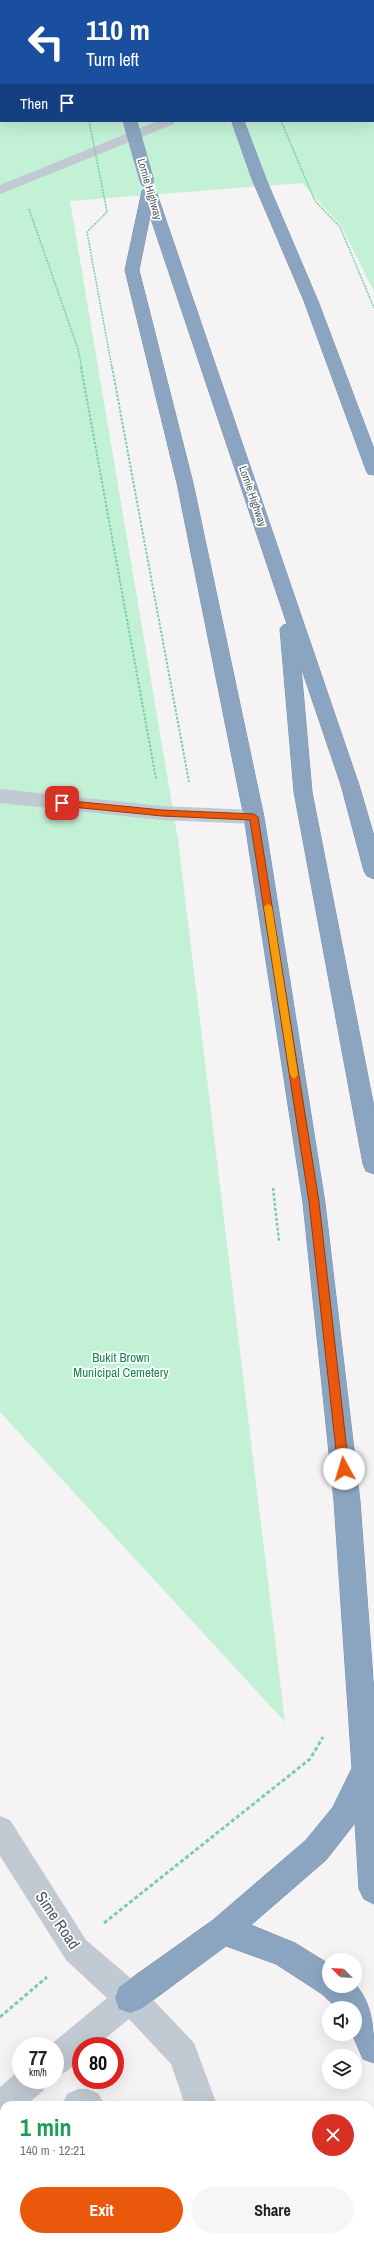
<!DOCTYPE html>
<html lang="en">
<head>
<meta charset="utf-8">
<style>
	body { margin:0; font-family:"Archivo Narrow",sans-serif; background:#f6f6f6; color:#202124; height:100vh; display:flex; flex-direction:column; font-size:15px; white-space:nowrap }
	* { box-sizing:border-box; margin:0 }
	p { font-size:13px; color:#757577 }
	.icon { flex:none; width:22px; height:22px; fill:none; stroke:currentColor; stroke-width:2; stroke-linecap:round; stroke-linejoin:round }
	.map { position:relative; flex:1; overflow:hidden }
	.panel { position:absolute; left:0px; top:2101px; width:374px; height:140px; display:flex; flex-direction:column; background:#fff; border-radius:12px 12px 0 0; box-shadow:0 4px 16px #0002 }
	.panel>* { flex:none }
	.banner { position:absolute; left:0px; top:0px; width:374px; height:122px; box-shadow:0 4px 16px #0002; background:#1a4fa0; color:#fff; overflow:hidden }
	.needle { width:26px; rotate:294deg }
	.fabs { position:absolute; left:322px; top:1953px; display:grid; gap:8px }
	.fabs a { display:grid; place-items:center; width:40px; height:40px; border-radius:50%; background:#fff; box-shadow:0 4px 16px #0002; font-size:20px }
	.speed { position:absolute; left:12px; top:2037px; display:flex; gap:8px; font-size:20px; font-weight:700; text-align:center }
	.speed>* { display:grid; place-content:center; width:52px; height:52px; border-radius:50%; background:#fff; box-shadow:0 4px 16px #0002; line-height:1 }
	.speed small { font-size:10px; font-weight:400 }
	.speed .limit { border:6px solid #d22; background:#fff; color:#111 }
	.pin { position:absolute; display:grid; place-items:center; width:34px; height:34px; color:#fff; margin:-17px; border-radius:8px; box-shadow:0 2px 6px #0006 }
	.me { position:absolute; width:44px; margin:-22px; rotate:354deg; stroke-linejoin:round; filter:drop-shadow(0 0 3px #0008) }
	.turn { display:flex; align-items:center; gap:14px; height:84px; padding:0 20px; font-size:18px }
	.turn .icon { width:52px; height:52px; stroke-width:2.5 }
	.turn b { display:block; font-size:28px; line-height:34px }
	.then { display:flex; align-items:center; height:38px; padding:0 20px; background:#0003; gap:8px; font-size:15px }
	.round { display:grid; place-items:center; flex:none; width:42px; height:42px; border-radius:21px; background:#f6f6f6 }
	.summary { display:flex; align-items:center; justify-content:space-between; height:68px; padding:0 20px }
	h1 { font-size:24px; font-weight:800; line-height:30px; color:#1e9e55 }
	.button { display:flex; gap:8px; margin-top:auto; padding:8px 20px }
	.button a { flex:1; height:46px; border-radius:24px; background:#ea580c; color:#fff; font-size:16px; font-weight:800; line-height:46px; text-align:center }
	.button a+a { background:#f6f6f6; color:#202124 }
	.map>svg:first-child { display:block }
	.green { fill:#c3f1d5; fill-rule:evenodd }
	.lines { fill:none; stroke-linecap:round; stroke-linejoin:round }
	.stream { fill:#90daee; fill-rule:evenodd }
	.highway-casing { stroke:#7690ad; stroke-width:1 }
	.path-far3 { stroke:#7ad0a6; stroke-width:1.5; stroke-dasharray:2 1; stroke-linecap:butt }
	.path-far2 { stroke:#7ad0a6; stroke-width:2; stroke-dasharray:2.5 1.5; stroke-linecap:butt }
	.path-far1 { stroke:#7ad0a6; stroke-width:2.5; stroke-dasharray:3 2; stroke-linecap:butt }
	.path { stroke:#7ad0a6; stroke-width:3; stroke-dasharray:4 2.5; stroke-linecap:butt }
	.minor { fill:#c1cad2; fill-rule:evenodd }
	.highway { fill:#8ba5c1; fill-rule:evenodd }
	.highway-bridge-casing { stroke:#7690ad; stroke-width:14; stroke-linecap:butt }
	.path-bridge { stroke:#7ad0a6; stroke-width:1.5; stroke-dasharray:2 1; stroke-linecap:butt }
	.highway-bridge { stroke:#8ba5c1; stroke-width:14 }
	.route { fill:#ea580c; stroke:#983908 }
	.slow { fill:#f59e0b }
	.labels { text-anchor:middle; stroke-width:3.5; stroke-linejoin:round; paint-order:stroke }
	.far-street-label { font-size:11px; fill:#4a5661; stroke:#fff }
	.park-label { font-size:13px; fill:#17864f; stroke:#fff }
	.near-street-label { font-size:16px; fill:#4a5661; stroke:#fff }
</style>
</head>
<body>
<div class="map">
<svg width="374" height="2241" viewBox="0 0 374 2241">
	<rect width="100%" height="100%" fill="#f5f3f3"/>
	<!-- green -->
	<path class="green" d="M 0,0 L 374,0 L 374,292 L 342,227 L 302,183 L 70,201 L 178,840 L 285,1722 L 0,1412 ZM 1,1 L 373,1 L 373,121 L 1,121 Z"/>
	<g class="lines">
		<!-- stream -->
		<rect class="stream" x="0" y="105" width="1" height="4"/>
		<!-- highway casing -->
		<g class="highway-casing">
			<g id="highway">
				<rect x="91" y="0" width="12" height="1"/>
				<rect x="188" y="0" width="12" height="1"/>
				<path d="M 232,121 L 244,121 L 266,179 L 318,301 L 374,449 L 374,475 L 368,474 L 366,470 L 304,301 L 252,179 Z"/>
				<path d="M 149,187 L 156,191 L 359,785 L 374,836 L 374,879 L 367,876 L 364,871 L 341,785 L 301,667 L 312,792 L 374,1107 L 374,1174 L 366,1171 L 363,1164 L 294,792 L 280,629 L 283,625 L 287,624 L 150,216 L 139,270 L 193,483 L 264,817 L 325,1203 L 360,1501 L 374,1693 L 374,1904 L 364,1899 L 359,1889 L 355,1823 L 326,1860 L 251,1925 L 295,1943 L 329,1964 L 329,1986 L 355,1986 L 355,1984 C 374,2005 374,2034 374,2063 L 363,2059 L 352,2034 L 355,2034 L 355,2008 L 337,2008 L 322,1994 L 276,1964 L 226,1946 L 141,2009 L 130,2013 L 119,2009 L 115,1998 L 119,1987 L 213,1920 L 306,1840 L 333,1807 L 352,1768 L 334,1501 L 303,1203 L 244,817 L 177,483 L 125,270 L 142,191 Z"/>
			</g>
		</g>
		<!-- path-far3 -->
		<g class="path-far3">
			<path d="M 281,121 L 315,201 L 340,227 L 374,308"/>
			<path d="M 102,186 L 107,212 L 87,232 L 112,368"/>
			<path d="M 29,209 L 78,349 L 82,368"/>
		</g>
		<!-- path-far2 -->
		<g class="path-far2">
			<path d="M 81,367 L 156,779"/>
			<path d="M 112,367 L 189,782"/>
		</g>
		<!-- path-far1 -->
		<path class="path-far1" d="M 273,1188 L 279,1241"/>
		<!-- path -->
		<g class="path">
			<path d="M 104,1923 L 310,1759 L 323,1737"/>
			<path d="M 0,2017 L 47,1977"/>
			<path d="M 308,2237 L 308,2241"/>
		</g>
		<!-- minor -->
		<g class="minor">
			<path d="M 374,33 L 374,41 L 373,42 L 373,34 Z"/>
			<path d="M 158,121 L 175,121 L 174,124 L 0,194 L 0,185 Z"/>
			<path d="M 0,789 L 162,806 L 254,810 L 261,812 L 264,817 L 261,822 L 254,824 L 162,820 L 0,803 Z"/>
			<path d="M 0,1816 L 10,1820 L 86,1940 L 141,1987 L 194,2043 L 217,2105 L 185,2105 L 171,2064 L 129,2019 L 96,2046 L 81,2046 L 81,2059 L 66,2072 L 55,2076 L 55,2046 L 49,2046 L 107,1998 L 66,1960 L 0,1856 Z"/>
			<path d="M 21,2069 L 21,2080 L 47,2080 L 43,2091 L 26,2105 L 4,2105 L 4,2121 L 0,2123 L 0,2087 Z"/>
			<path d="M 78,2089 L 88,2089 L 99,2094 L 104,2105 L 62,2105 L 67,2094 Z"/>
			<rect x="217" y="2237" width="32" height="4"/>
		</g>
		<!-- highway -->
		<use href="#highway" class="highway"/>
		<!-- highway-bridge casing -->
		<g class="highway-bridge-casing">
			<path id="highway-bridge" d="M 130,121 L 147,181"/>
		</g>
		<!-- path-bridge -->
		<path class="path-bridge" d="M 89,121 L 102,186"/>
		<!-- highway-bridge -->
		<use href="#highway-bridge" class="highway-bridge"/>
	</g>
	<!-- route -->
	<path class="route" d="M 62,800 L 162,810 L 254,814 L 258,817 L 319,1202 L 349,1469 L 347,1473 L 340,1473 L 338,1469 L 309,1202 L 250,820 L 162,816 L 62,806 L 58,803 Z"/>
	<!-- slow -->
	<path class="slow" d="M 268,904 L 272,907 L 298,1075 L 294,1079 L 290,1075 L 264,907 Z"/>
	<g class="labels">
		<!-- far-street labels -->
		<g class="far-street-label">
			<text transform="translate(150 189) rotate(74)" y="4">Lornie Highway</text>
			<text transform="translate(253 496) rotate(71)" y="4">Lornie Highway</text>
		</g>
		<!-- park labels -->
		<g class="park-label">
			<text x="121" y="1362">Bukit Brown<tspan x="121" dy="15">Municipal Cemetery</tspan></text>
		</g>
		<!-- near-street labels -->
		<g class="near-street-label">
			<text transform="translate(58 1920) rotate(56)" y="6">Sime Road</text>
		</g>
	</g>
</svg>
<div class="fabs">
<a><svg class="needle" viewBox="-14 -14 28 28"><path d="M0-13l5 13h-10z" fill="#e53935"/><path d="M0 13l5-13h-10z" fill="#757577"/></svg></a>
<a><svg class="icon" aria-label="sound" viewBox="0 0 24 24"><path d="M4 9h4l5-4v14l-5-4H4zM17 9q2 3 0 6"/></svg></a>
<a><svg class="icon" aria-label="layers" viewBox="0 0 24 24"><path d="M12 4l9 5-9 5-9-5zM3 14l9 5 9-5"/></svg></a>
</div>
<div class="speed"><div>77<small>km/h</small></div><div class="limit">80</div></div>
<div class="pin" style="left:62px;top:803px;background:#d93025"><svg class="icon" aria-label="arrive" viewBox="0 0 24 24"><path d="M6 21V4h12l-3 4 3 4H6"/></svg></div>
<svg class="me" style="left:344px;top:1469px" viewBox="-20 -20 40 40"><circle r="19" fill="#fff"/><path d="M0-13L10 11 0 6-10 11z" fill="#ea580c"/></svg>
<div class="banner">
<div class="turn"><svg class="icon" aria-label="left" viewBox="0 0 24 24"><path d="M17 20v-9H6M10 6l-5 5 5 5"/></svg><div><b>110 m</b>Turn left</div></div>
<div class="then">Then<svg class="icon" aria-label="arrive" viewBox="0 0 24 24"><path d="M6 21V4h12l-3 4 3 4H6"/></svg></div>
</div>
<section class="panel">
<div class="summary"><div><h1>1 min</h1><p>140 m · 12:21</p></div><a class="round" style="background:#d93025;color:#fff"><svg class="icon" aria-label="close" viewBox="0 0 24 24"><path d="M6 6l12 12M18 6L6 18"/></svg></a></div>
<div class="button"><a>Exit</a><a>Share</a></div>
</section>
</div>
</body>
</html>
